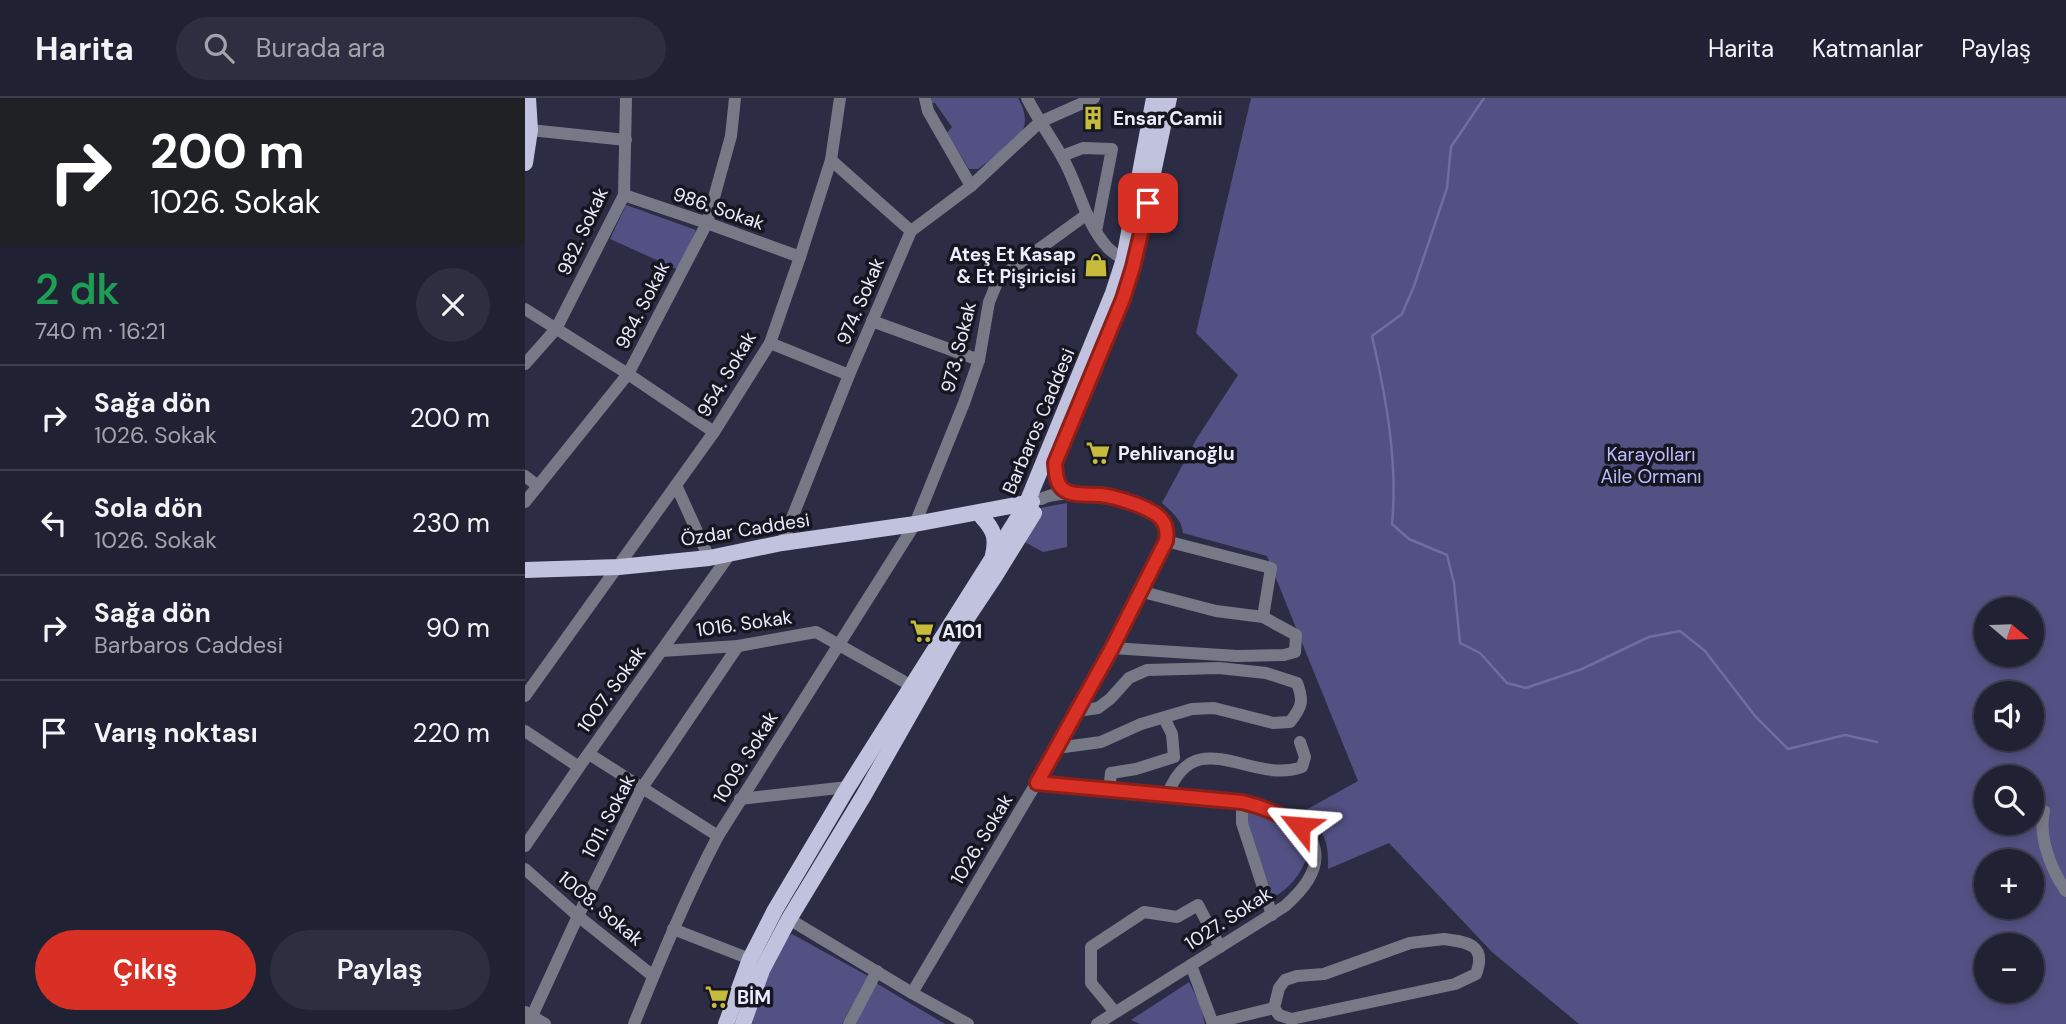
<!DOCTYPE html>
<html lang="tr">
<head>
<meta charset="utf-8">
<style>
	body { margin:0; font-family:"DM Sans",sans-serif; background:#2d2e40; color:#f1f3f6; height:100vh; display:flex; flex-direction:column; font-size:26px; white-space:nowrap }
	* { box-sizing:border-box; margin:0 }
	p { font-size:23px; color:#a2a3ac }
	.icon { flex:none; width:38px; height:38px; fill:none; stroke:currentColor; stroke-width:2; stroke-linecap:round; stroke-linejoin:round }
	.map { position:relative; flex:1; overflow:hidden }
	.details { display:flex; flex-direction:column; background:#212134; width:525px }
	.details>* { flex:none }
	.top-card { background:#202124; color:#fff; overflow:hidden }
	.needle { width:46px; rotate:109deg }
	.tools { position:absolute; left:1449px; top:499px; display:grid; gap:14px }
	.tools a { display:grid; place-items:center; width:70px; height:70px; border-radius:50%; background:#212134; box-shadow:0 4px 10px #0003,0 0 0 2px #3e3e4f; font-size:35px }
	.pin { position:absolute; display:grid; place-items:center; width:60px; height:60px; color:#fff; margin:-30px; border-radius:14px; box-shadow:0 4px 10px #0006 }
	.me { position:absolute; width:77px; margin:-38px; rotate:298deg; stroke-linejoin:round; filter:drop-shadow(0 0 5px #0008) }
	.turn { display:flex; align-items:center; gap:24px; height:147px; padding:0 35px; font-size:32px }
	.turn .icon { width:91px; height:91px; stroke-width:2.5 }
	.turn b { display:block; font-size:49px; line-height:60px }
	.round { display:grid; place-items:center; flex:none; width:74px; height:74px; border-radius:37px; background:#2d2e40 }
	.summary { display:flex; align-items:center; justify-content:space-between; height:119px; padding:0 35px }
	h1 { font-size:42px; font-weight:600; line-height:52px; color:#1e9e55 }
	.cta { display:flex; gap:14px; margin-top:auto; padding:14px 35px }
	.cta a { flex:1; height:80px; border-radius:42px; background:#d93025; color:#fff; font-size:28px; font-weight:600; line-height:80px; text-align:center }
	.cta a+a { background:#2d2e40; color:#f1f3f6 }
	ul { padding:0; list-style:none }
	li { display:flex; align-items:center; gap:21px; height:105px; padding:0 35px; border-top:2px solid #3e3e4f }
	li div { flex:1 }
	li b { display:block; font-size:26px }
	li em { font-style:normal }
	header { display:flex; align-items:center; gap:42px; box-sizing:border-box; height:98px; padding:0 35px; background:#212134; border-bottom:2px solid #3e3e4f }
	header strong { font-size:33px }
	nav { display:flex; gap:38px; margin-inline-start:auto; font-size:24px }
	.search { width:490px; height:63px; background:#2d2e40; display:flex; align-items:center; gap:18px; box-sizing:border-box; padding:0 24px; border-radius:38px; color:#a2a3ac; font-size:26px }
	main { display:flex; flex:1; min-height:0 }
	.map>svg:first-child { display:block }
	.green { fill:#535183; fill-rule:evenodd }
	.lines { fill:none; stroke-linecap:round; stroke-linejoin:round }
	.stream { stroke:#6e6da4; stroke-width:2.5 }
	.minor { stroke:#787986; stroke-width:12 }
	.major { stroke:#c1c2dd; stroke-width:16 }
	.route-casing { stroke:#8d1f18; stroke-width:18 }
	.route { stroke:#d93025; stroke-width:12 }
	.labels { text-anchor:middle; stroke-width:7; stroke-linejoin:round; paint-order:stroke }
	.poi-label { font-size:19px; font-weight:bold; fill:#ebecfc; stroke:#161621; text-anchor:start }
	.street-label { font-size:19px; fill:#ebecfc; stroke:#161621 }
	.park-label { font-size:19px; fill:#bdbdfe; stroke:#161621 }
</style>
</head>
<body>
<header>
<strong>Harita</strong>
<div class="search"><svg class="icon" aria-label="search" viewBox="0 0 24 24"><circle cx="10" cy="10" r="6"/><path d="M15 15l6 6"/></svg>Burada ara</div>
<nav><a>Harita</a><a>Katmanlar</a><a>Paylaş</a></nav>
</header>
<main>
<section class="details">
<div class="top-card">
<div class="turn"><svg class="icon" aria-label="right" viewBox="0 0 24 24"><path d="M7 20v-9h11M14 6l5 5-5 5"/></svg><div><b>200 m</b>1026. Sokak</div></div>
</div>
<div class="summary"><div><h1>2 dk</h1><p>740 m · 16:21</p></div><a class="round"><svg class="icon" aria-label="close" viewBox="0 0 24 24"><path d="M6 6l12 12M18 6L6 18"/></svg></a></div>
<ul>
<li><svg class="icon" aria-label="right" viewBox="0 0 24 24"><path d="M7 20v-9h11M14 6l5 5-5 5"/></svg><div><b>Sağa dön</b><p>1026. Sokak</p></div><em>200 m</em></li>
<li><svg class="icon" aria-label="left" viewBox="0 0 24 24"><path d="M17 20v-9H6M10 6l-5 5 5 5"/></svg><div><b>Sola dön</b><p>1026. Sokak</p></div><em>230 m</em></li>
<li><svg class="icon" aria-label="right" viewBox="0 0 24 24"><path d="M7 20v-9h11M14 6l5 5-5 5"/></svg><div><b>Sağa dön</b><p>Barbaros Caddesi</p></div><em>90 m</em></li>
<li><svg class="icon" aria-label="arrive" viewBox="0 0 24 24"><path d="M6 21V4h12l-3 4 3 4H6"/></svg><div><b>Varış noktası</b></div><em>220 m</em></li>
</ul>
<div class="cta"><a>Çıkış</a><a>Paylaş</a></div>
</section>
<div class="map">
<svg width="1541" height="926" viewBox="0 0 1541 926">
	<rect width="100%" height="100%" fill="#2c2c45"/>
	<!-- green -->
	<g class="green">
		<path d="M 407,0 L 493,0 C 515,38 480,51 453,71 L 444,71 L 422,35 L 427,29 L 410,5 L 406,5 Z"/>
		<path d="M 726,0 L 1541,0 L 1541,926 L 1054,926 L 967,854 L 864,745 L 803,771 C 804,742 799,733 779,713 L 833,683 L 742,458 L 658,435 C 657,422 647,414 637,405 L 672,340 L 713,277 L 671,235 ZM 1461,511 L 1507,511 L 1507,556 L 1461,556 ZM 1461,595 L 1507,595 L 1507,640 L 1461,640 ZM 1461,679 L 1507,679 L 1507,724 L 1461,724 ZM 1461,763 L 1507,763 L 1507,808 L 1461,808 ZM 1461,847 L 1507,847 L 1507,892 L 1461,892 Z"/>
		<path d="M 101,107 L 171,132 L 154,172 L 85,141 Z"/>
		<path d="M 542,405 L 542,449 L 518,454 L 496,442 L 515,410 Z"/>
		<path d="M 723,713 C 754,723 764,732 782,759 C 776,777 764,790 748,800 L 722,726 Z"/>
		<path d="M 267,836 L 343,878 L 317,926 L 227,926 C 233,901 244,850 267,836 Z"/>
		<path d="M 664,884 L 675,906 L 680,926 L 615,926 L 606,922 Z"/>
		<path d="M 351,885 L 420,926 L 329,926 Z"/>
	</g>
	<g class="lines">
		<!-- stream -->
		<path class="stream" d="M 959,0 L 926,49 L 922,90 L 889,188 L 877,216 L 847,238 C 861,299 873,364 867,426 L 884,441 L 922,457 L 929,485 L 935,545 L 955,555 L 982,585 L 1001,590 L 1057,571 L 1124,539 L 1155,533 L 1180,553 L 1230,618 L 1263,651 L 1320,637 L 1352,644"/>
		<!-- minor -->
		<g class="minor">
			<path d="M 400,0 L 403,13 L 446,88"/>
			<path d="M 502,0 C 512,20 525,38 536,57 C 554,87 559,124 583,150 C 589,156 598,161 605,166"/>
			<path d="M 5,32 L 101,42"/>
			<path d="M 537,58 L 558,50 L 587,51 L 571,133"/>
			<path d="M 306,62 L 386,133"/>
			<path d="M 99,97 L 182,125 L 275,159"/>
			<path d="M 0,211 L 103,276 L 189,334"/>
			<path d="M 347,223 L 454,262"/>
			<path d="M 245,245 L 324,277"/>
			<path d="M 0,266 L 31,231 L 99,97 L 101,0"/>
			<path d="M 530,365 L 533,385 L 544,395"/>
			<path d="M 0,378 L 13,388"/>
			<path d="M 151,387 L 184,460"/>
			<path d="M 0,404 L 103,276 L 182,125 L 206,38 L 210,0"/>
			<path d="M 641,443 L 746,470 L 738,519"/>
			<path d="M 257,445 L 324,277 L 386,133 L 446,88 L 515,24 L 569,0"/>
			<path d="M 587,550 L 712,558 L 759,557 L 770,554 L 771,537 L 738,519 L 691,513 L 614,493"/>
			<path d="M 137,553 L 213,548 L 291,534 L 378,583"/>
			<path d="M 0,598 L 189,334 L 245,245 L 275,159 L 306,62 L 315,0"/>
			<path d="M 0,633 L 54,669"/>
			<path d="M 532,650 L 576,644 L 616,626 L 667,611 L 689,610 L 748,625 L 765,624 C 777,609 779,603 772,585 L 741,575 L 694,570 L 622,572 L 604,580 L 585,601 L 573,610 L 552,613"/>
			<path d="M 64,656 L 193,738"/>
			<path d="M 512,685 C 565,691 619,696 672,701 C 695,704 719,702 741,710 C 799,731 807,767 760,808 L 572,926"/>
			<path d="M 584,693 L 586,675 L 611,671 L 649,659 L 647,636 L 639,620"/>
			<path d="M 642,698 C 670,622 727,688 777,669 L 780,659 L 775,644"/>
			<path d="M 215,701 L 323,689"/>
			<path d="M 717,704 L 717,725 L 747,817"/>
			<path d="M 1519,713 C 1513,738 1526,772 1541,793"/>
			<path d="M 0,748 L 54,669 L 205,456"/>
			<path d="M 0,771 L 53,818 L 128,878"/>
			<path d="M 264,821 L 387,895 L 443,926"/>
			<path d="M 148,831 L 225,861"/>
			<path d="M 919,841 C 943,844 962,847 951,876 L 930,886 L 766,921 L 754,917 L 749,910 L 754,890 L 760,882 L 772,878 L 799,876 L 885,845 Z"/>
			<path d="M 666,867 L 688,926"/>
			<path d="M 387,895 L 532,650 L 587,550 L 641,443 C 642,435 642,428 637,422 C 622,400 538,388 516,401"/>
			<path d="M 0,914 L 20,926"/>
			<path d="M 590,914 L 566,885 L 566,849 L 619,814 L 652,819 L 673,807 L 695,849"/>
			<path d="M 688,925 L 749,910"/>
			<path d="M 5,926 L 7,918 L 53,818 L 117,690 L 213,548"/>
			<path d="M 109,926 C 135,862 161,799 193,738 L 390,426 L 439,305 L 454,262 L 464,204 L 474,180 L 561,117"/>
			<path d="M 324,926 L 352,873"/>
		</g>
		<!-- major -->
		<g class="major">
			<path d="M 0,65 L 5,32 L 3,0"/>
			<path d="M 535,353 L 598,201 L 608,169 L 644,0"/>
			<path d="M 457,419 C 469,432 472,440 468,457"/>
			<path d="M 0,472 L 94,469 L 184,460 L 257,445 L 390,426 L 507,404"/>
			<path d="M 201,926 L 225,861 L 250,812 L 323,689 L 501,407 L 588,195 L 599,161 L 629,0"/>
			<path d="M 218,926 L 237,872 L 264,821 L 339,697 L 426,544 L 470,478 L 509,415"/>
		</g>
	</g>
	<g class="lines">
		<!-- route casing -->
		<g class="route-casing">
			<path id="route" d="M 623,105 L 608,169 L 598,201 L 530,365 C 531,376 531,390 543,394 C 552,398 566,396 576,397 C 591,399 629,410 637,422 C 642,428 642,436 641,443 L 587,550 L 512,685 L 717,704 C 739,709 756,716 775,728"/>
		</g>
		<!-- route -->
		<use href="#route" class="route"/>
	</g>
	<!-- icons -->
	<defs>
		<g id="building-bare" transform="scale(1.89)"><path d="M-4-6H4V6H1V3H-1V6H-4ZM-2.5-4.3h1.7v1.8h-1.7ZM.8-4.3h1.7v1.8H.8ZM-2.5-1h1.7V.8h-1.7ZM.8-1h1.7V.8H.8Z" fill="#c7bb3c" stroke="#161621" stroke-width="2.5" paint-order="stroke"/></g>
		<g id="shop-bare" transform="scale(1.89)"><path d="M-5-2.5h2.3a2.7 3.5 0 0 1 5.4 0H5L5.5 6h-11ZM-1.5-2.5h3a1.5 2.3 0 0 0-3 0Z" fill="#c7bb3c" stroke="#161621" stroke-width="2.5" paint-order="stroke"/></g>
		<g id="supermarket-bare" transform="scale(1.89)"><path d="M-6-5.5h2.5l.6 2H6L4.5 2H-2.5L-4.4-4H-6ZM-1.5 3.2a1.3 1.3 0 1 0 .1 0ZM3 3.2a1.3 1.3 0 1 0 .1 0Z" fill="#c7bb3c" stroke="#161621" stroke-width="2.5" paint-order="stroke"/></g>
	</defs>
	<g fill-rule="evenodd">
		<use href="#building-bare" x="568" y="20"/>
		<use href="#shop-bare" x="571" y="167"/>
		<use href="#supermarket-bare" x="573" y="355"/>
		<use href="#supermarket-bare" x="397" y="533"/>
		<use href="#supermarket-bare" x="192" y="899"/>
	</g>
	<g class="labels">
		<!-- poi labels -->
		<g class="poi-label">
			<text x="588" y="27">Ensar Camii</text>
			<text x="551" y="163" text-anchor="end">Ateş Et Kasap<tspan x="551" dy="22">&amp; Et Pişiricisi</tspan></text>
			<text x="593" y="362">Pehlivanoğlu</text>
			<text x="417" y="540">A101</text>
			<text x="212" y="906">BİM</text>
		</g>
		<!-- street labels -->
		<g class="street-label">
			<text transform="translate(194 110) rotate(19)" y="7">986. Sokak</text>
			<text transform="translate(57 133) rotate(-65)" y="7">982. Sokak</text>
			<text transform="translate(335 203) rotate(-67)" y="7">974. Sokak</text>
			<text transform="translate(117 207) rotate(-63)" y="7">984. Sokak</text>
			<text transform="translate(433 249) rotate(-76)" y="7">973. Sokak</text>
			<text transform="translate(201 276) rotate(-59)" y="7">954. Sokak</text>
			<text transform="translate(513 323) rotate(-67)" y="7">Barbaros Caddesi</text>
			<text transform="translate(220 431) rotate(-9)" y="7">Özdar Caddesi</text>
			<text transform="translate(219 525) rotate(-8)" y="7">1016. Sokak</text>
			<text transform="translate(86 591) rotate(-54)" y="7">1007. Sokak</text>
			<text transform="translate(220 659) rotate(-58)" y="7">1009. Sokak</text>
			<text transform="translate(83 718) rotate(-62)" y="7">1011. Sokak</text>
			<text transform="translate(456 741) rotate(-59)" y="7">1026. Sokak</text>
			<text transform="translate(76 810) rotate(40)" y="7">1008. Sokak</text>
			<text transform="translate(703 820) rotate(-33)" y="7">1027. Sokak</text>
		</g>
		<!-- park labels -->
		<g class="park-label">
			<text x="1126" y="363">Karayolları<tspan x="1126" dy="22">Aile Ormanı</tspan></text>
		</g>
	</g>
</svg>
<div class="tools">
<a><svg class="needle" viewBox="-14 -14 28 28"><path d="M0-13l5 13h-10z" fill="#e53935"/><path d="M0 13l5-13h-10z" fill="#a2a3ac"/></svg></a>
<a><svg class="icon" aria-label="sound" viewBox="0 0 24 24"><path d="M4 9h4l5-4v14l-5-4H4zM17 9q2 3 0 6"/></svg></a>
<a><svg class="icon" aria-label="search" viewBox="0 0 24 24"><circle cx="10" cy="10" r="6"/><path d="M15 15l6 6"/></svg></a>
<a>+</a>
<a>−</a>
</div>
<div class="pin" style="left:623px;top:105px;background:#d93025"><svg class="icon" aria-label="arrive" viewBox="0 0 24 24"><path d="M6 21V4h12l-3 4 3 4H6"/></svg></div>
<svg class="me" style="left:775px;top:728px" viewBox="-20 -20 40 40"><path d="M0-17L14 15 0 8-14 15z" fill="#d93025" stroke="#fff" stroke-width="4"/></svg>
</div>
</main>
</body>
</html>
